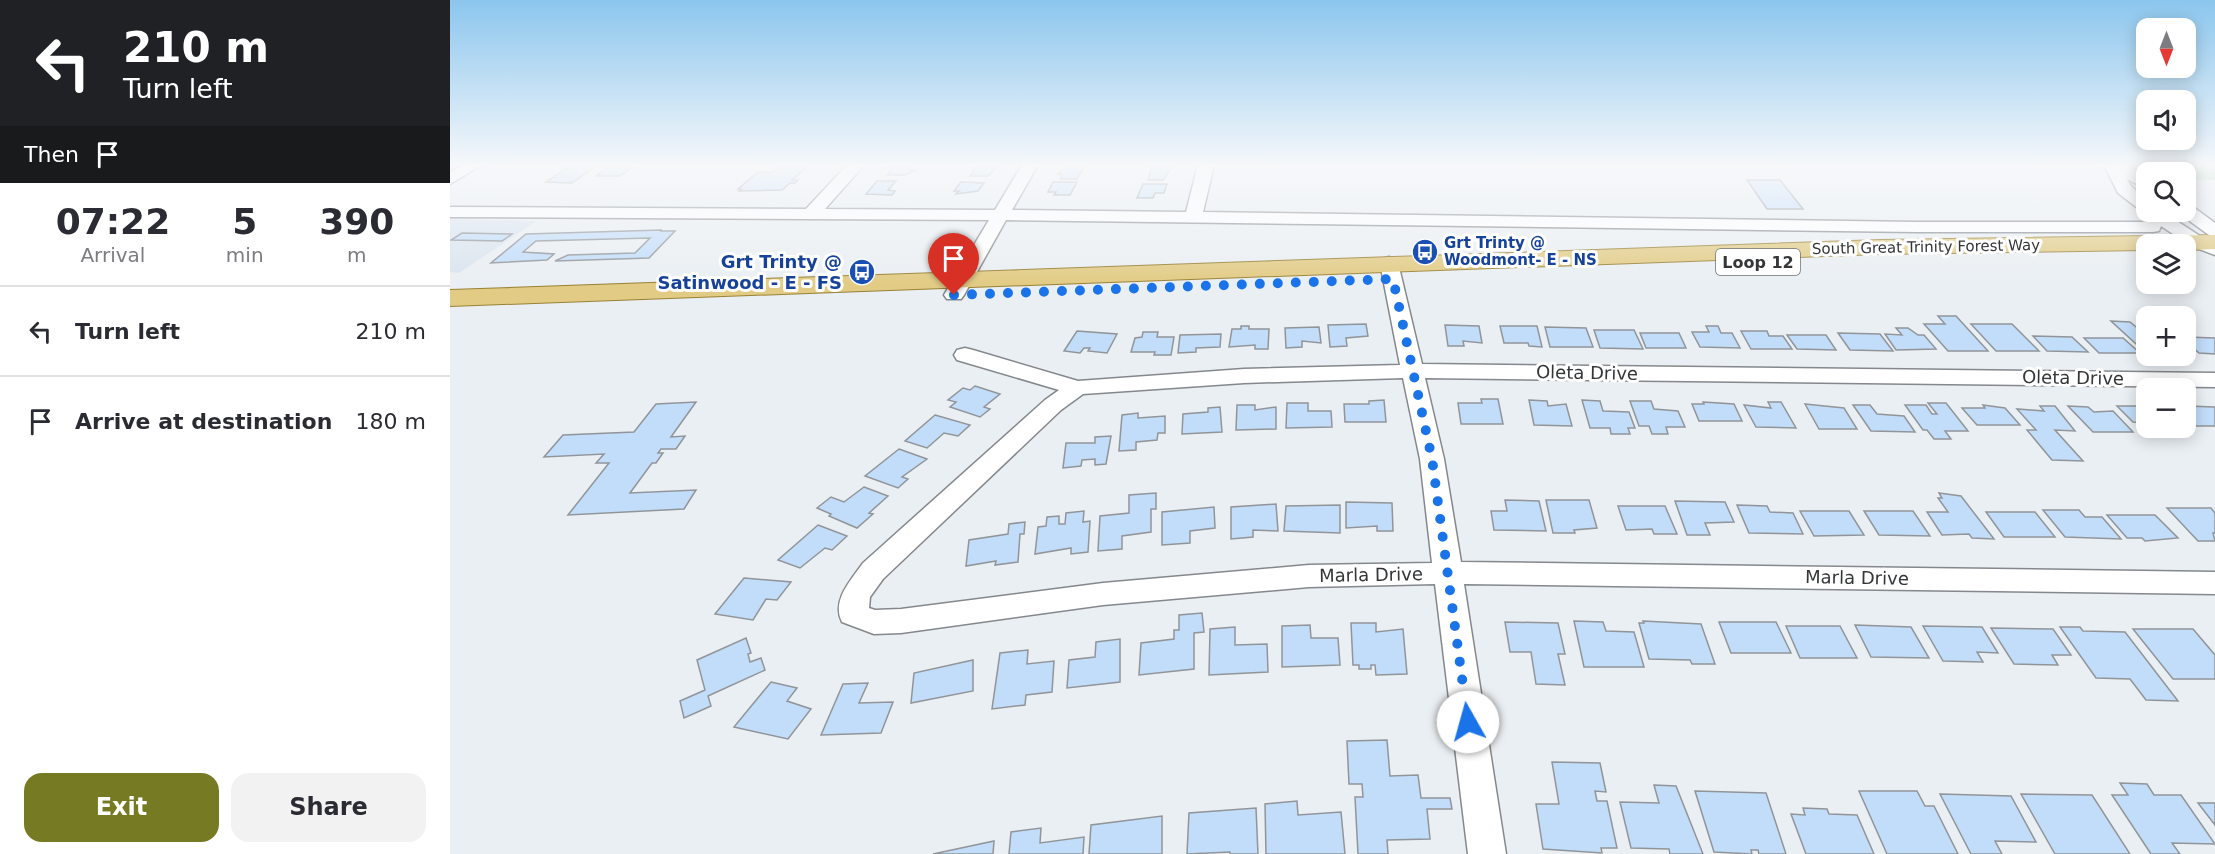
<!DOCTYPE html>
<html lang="en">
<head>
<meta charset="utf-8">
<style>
	body { margin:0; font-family:"DejaVu Sans",sans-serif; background:#f2f2f3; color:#2b2b33; height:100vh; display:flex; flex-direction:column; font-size:22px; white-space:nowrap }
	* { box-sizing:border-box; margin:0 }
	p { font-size:20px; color:#7c7c81 }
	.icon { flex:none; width:33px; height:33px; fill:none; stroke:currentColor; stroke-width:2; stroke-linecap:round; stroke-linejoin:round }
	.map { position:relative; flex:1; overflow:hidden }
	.sheet { display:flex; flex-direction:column; background:#fff; width:450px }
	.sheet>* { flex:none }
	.guide { background:#202124; color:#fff; overflow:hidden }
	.needle { width:39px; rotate:180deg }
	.controls { position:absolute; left:1686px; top:18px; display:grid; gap:12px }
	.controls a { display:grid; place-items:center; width:60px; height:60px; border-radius:12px; background:#fff; box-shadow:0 3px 15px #0003; font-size:30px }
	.pin { position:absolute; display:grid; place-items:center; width:51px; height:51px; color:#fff; margin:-62px -26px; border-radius:50% 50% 50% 0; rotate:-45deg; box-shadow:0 0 6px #0007 }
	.pin .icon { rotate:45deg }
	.me { position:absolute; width:66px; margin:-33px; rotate:353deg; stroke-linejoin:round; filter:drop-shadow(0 0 4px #0008) }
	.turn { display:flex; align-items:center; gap:21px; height:126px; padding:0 24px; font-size:27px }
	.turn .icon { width:78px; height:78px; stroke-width:2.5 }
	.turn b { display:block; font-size:42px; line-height:51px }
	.then { display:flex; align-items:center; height:57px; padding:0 24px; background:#0003; gap:12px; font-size:22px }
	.eta { display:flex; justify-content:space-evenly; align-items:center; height:102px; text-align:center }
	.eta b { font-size:36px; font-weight:700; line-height:42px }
	.button { display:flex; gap:12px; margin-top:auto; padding:12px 24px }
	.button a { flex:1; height:69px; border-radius:18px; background:#767a22; color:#fff; font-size:24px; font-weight:700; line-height:69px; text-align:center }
	.button a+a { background:#f2f2f3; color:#2b2b33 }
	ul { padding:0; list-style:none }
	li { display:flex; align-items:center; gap:18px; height:90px; padding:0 24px; border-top:2px solid #e1e1e2 }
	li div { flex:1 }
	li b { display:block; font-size:22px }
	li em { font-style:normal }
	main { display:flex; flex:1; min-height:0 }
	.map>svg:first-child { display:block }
	.built { fill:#dae4ef }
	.green { fill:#a4d9a9 }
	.building { fill:#c2ddfa; stroke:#919599; stroke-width:1.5 }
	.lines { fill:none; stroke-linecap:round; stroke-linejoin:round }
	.minor-casing { stroke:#84888d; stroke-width:3 }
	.major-casing { stroke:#998134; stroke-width:2 }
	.minor { fill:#fff; fill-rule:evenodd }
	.major { fill:#e2cb84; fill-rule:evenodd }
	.route { stroke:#1a73e8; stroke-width:10; stroke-dasharray:0 18 }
	.labels { text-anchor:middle; stroke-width:6; stroke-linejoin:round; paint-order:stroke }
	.far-transit-label { font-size:15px; font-weight:bold; fill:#164399; stroke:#fff; text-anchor:start }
	.far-street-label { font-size:15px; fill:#343638; stroke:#fff }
	.shield { fill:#fff; stroke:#717274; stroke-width:1.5 }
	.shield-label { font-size:16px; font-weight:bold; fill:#343638 }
	.transit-label { font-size:18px; font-weight:bold; fill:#164399; stroke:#fff; text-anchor:end }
	.street-label { font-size:18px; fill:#343638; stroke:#fff }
</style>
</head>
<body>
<main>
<section class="sheet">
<div class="guide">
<div class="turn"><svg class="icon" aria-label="left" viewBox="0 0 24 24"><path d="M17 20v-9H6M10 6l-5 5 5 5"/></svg><div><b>210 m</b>Turn left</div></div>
<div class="then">Then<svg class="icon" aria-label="arrive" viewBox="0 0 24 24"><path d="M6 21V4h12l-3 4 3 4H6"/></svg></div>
</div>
<div class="eta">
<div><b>07:22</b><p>Arrival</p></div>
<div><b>5</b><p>min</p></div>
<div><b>390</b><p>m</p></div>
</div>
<ul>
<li><svg class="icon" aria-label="left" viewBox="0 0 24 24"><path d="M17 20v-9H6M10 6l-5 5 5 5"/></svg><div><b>Turn left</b></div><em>210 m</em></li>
<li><svg class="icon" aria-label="arrive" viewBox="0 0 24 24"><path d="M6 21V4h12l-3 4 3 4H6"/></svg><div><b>Arrive at destination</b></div><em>180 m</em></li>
</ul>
<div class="button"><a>Exit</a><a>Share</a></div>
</section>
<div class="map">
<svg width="1765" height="854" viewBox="0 0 1765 854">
	<rect width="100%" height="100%" fill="#eaeff3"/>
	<!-- built -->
	<path class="built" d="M 0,219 L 87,221 L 9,273 L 0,272 Z"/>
	<!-- green -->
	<path class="green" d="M 1684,165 L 1765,165 L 1765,180 L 1736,179 L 1736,172 L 1696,173 Z"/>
	<!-- building -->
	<g class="building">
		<path d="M 144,165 L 142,166 L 146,166 L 122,183 L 96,182 L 120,166 Z"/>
		<path d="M 440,165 L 463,165 L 459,170 L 467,170 L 455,175 L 437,175 L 443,168 L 437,168 Z"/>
		<path d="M 527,166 L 545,166 L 543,169 L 545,169 L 538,176 L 520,176 Z"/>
		<path d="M 702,166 L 720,166 L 721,168 L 713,180 L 698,180 Z"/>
		<path d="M 158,167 L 182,167 L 170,176 L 146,176 Z"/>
		<path d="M 330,167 L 357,167 L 342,180 L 348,180 L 345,183 L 340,183 L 332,190 L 289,191 L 291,189 L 288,189 L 308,172 L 323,172 Z"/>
		<path d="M 616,167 L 634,167 L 627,179 L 611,179 L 611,174 L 608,174 Z"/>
		<path d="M 1297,180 L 1330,180 L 1353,209 L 1317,209 Z"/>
		<path d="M 427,181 L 446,181 L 438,190 L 445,191 L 442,195 L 416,194 Z"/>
		<path d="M 511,182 L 534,183 L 528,191 L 506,194 L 509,191 L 504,191 Z"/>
		<path d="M 603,182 L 627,182 L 620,195 L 604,195 L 606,192 L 598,192 Z"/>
		<path d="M 693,184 L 717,184 L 714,193 L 705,193 L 703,198 L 687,198 Z"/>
		<path d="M 212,230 L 210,231 L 225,231 L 199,258 L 105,261 L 118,255 L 185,253 L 200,238 L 86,241 L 73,252 L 104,254 L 97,260 L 41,263 L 76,234 Z"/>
		<path d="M 12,233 L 62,234 L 52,241 L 1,240 Z"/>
		<path d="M 1488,316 L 1506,316 L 1538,351 L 1498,351 L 1474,324 L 1495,324 Z"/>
		<path d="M 1661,321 L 1680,322 L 1696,335 L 1696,353 Z"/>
		<path d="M 916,324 L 918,336 L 896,338 L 897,346 L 880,347 L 878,325 Z"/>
		<path d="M 1521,324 L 1562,324 L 1589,351 L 1546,351 Z"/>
		<path d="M 995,325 L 1029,326 L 1032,343 L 1013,341 L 1014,346 L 998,346 Z"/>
		<path d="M 791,326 L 799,326 L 799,329 L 819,329 L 818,349 L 805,349 L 805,345 L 779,347 L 782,329 L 791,329 Z"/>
		<path d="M 1050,326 L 1087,326 L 1092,347 L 1079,346 L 1078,343 L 1054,343 Z"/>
		<path d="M 1256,326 L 1268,326 L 1271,333 L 1282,333 L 1290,348 L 1250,347 L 1242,332 L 1259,332 Z"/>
		<path d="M 869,327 L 871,343 L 852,341 L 852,347 L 836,348 L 835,328 Z"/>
		<path d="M 1095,327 L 1136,328 L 1143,347 L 1100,347 Z"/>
		<path d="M 1446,328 L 1458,328 L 1468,335 L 1474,335 L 1486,349 L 1446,350 L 1435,334 L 1452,335 Z"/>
		<path d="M 1144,330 L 1184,330 L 1193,349 L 1150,348 Z"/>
		<path d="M 627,331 L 667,334 L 657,353 L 638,351 L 640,348 L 634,348 L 630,353 L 614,351 Z"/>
		<path d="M 1291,331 L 1317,331 L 1319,336 L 1333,336 L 1342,349 L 1301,349 Z"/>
		<path d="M 693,332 L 708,332 L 707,337 L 724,337 L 721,355 L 704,355 L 705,352 L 681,352 L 685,338 L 692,337 Z"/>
		<path d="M 1190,333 L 1229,333 L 1236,348 L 1196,348 Z"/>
		<path d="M 1388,333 L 1430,334 L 1443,351 L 1400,350 Z"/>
		<path d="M 771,334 L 770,347 L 746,348 L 746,352 L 728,353 L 730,335 Z"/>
		<path d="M 1337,335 L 1376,335 L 1386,350 L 1347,349 Z"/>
		<path d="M 1583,336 L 1622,337 L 1638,352 L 1597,351 Z"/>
		<path d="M 1736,337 L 1765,338 L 1765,354 L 1749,353 L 1736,341 Z"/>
		<path d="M 1634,338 L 1673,338 L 1690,353 L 1649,353 Z"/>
		<path d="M 525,386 L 550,394 L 534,407 L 540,409 L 530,417 L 500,407 L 506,402 L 498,400 L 513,388 L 520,390 Z"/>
		<path d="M 1031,399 L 1048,399 L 1053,424 L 1011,424 L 1008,403 L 1032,403 Z"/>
		<path d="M 934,400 L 936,422 L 895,422 L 894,404 L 919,404 L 919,401 Z"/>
		<path d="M 1079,400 L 1097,401 L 1098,406 L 1116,404 L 1122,426 L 1084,425 Z"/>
		<path d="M 1132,400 L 1150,401 L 1153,411 L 1179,412 L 1185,428 L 1178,428 L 1180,434 L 1161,434 L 1160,428 L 1140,428 Z"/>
		<path d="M 1180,401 L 1201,401 L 1204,409 L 1228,411 L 1235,427 L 1216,427 L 1218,434 L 1202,434 L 1199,426 L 1189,426 Z"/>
		<path d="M 246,402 L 221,437 L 235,436 L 226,449 L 211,449 L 208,453 L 213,453 L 206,463 L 202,463 L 180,493 L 246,490 L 234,509 L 118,515 L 159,463 L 146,463 L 154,454 L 94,457 L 113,435 L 184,432 L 206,404 Z"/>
		<path d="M 1253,402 L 1284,404 L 1292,421 L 1249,421 L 1242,404 L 1254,404 Z"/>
		<path d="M 1318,402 L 1331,402 L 1346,428 L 1306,427 L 1294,405 L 1321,408 Z"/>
		<path d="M 837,403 L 858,403 L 858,411 L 881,411 L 882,427 L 836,428 Z"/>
		<path d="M 1478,403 L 1496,403 L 1518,431 L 1495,431 L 1501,439 L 1484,439 L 1477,430 L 1473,430 L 1455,405 L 1476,405 L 1482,414 L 1487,414 Z"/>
		<path d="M 1355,404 L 1394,408 L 1407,429 L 1369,429 Z"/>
		<path d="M 787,405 L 805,405 L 805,410 L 826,407 L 826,429 L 786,430 Z"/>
		<path d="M 1403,405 L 1420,405 L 1427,414 L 1454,416 L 1465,432 L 1421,431 Z"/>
		<path d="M 1533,405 L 1555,408 L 1570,425 L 1527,425 L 1512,408 L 1535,408 Z"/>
		<path d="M 1590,406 L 1605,406 L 1625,431 L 1605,430 L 1633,461 L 1602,460 L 1577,430 L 1586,430 L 1567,409 L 1594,411 Z"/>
		<path d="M 1618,406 L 1638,407 L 1644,412 L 1663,411 L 1683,432 L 1643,432 Z"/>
		<path d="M 1667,406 L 1696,406 L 1696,423 L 1683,422 Z"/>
		<path d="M 1736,406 L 1765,407 L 1765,426 L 1744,426 L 1736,418 Z"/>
		<path d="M 770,407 L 772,432 L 732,434 L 733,414 L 758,412 L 758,408 Z"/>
		<path d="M 688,413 L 688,418 L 715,416 L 715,433 L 708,433 L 707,440 L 686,442 L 686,450 L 669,451 L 672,415 Z"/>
		<path d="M 485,415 L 520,425 L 508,436 L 494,433 L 477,448 L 455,441 Z"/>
		<path d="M 661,436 L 656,464 L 645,465 L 645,459 L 632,460 L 631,466 L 613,468 L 616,443 L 645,443 L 645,437 Z"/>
		<path d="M 449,449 L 477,459 L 452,477 L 458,479 L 448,488 L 415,476 Z"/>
		<path d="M 414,487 L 438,496 L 419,513 L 423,514 L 407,528 L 379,516 L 381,514 L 367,508 L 381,497 L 394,502 Z"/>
		<path d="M 706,493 L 706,509 L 701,509 L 701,532 L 672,536 L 672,549 L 648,551 L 650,516 L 679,513 L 679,495 Z"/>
		<path d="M 1489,493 L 1511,496 L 1544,539 L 1522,538 L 1519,534 L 1492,535 L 1477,512 L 1498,512 L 1488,498 L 1492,498 Z"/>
		<path d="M 1055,500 L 1089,501 L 1096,531 L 1044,530 L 1041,511 L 1057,511 Z"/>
		<path d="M 1096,500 L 1139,500 L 1147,528 L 1124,530 L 1125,533 L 1103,533 Z"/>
		<path d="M 1225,501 L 1275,502 L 1284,522 L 1255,523 L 1260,535 L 1237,535 Z"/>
		<path d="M 896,502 L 942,503 L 943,531 L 927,531 L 927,526 L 896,528 Z"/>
		<path d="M 826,504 L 828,531 L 803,530 L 803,537 L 781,539 L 781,507 Z"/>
		<path d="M 890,505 L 890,533 L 834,531 L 836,506 Z"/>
		<path d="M 1287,505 L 1317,506 L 1320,512 L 1343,513 L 1353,534 L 1299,533 Z"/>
		<path d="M 1168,506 L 1215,506 L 1227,534 L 1204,534 L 1202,529 L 1176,530 Z"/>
		<path d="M 764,507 L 765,528 L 740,531 L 740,543 L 712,545 L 712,512 Z"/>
		<path d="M 1717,508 L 1761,508 L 1765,513 L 1765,533 L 1763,533 L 1765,541 L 1748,541 Z"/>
		<path d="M 1593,510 L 1629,510 L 1635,517 L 1652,517 L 1671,539 L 1615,537 Z"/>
		<path d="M 634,511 L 633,522 L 640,521 L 638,552 L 621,554 L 621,548 L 585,554 L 588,527 L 596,526 L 597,517 L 609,516 L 609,524 L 615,524 L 616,513 Z"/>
		<path d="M 1350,511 L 1399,511 L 1414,535 L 1364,536 Z"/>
		<path d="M 1414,511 L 1463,511 L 1480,536 L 1429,535 Z"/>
		<path d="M 1536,512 L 1585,512 L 1605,537 L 1554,537 Z"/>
		<path d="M 1657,515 L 1705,515 L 1728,538 L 1695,541 L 1692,538 L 1677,538 Z"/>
		<path d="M 575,522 L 574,534 L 570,534 L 568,562 L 545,565 L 546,561 L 516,566 L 519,540 L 558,534 L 559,524 Z"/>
		<path d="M 368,525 L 397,536 L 382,550 L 375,548 L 350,568 L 328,560 Z"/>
		<path d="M 294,578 L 341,582 L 327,600 L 316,599 L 303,620 L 265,614 Z"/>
		<path d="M 752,613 L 754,632 L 744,633 L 744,669 L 689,675 L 691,643 L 724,639 L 724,630 L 729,630 L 729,615 Z"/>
		<path d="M 1124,621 L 1153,622 L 1156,631 L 1184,632 L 1194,667 L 1134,667 Z"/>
		<path d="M 1193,621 L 1251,624 L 1265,664 L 1242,664 L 1240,660 L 1199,659 L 1189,623 L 1194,623 Z"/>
		<path d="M 1055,622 L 1108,623 L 1115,654 L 1108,654 L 1115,685 L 1086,684 L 1081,652 L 1060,652 Z"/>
		<path d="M 1269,622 L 1326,622 L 1341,653 L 1281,653 Z"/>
		<path d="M 901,623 L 926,623 L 926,632 L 953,629 L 957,674 L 926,675 L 925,665 L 921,665 L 921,669 L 909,669 L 909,665 L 903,665 Z"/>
		<path d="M 860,625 L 861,638 L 888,638 L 890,665 L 832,667 L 832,626 Z"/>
		<path d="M 1405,625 L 1461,627 L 1479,658 L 1421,657 Z"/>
		<path d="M 1336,626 L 1390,626 L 1407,658 L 1350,658 Z"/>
		<path d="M 1473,626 L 1532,627 L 1548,653 L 1527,652 L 1533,662 L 1493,661 Z"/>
		<path d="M 785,627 L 785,645 L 817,644 L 818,672 L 759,675 L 760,629 Z"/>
		<path d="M 1610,627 L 1630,627 L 1633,631 L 1675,632 L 1728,701 L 1696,700 L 1680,679 L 1646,678 Z"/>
		<path d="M 1541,628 L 1603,629 L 1621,655 L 1602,655 L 1608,665 L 1564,664 Z"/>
		<path d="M 1683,629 L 1743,629 L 1765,655 L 1765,679 L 1723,679 Z"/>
		<path d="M 296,638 L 301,653 L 298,654 L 300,662 L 311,658 L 315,670 L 258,696 L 261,706 L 234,718 L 230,701 L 255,690 L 247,660 Z"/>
		<path d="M 670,639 L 670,682 L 617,688 L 619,660 L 645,657 L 646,642 Z"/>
		<path d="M 578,650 L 577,664 L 604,661 L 602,692 L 576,695 L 575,705 L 542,709 L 550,653 Z"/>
		<path d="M 523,660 L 523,691 L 461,703 L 464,673 Z"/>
		<path d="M 321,682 L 347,688 L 337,701 L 361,709 L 338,739 L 284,727 Z"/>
		<path d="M 418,683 L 409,703 L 443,702 L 431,733 L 371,735 L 393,684 Z"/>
		<path d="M 937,740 L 940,776 L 968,775 L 971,798 L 1000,798 L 1002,809 L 977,809 L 980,839 L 937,840 L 938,854 L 908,854 L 905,797 L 913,797 L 912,784 L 899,784 L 897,741 Z"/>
		<path d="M 1102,762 L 1150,763 L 1156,792 L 1145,791 L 1147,801 L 1157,801 L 1167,848 L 1151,848 L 1152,853 L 1093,849 L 1086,804 L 1109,804 Z"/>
		<path d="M 1670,783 L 1697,784 L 1704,795 L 1731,795 L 1765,844 L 1722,843 L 1730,854 L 1701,854 L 1662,795 L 1678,795 Z"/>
		<path d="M 1204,785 L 1226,786 L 1253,854 L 1220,854 L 1219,849 L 1181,848 L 1170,802 L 1209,803 Z"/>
		<path d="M 1245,791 L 1316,793 L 1336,854 L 1309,854 L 1308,850 L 1301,850 L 1302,854 L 1264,852 Z"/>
		<path d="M 1409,791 L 1467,791 L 1475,806 L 1484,806 L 1508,854 L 1437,854 Z"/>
		<path d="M 1490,794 L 1561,796 L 1586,842 L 1545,841 L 1552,854 L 1521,854 Z"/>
		<path d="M 1571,794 L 1642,795 L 1680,854 L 1605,854 Z"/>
		<path d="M 847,801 L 848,815 L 891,812 L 895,854 L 816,854 L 815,804 Z"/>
		<path d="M 1748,803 L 1765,803 L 1765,825 Z"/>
		<path d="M 806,808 L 808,854 L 780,854 L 780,852 L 737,854 L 739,813 Z"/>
		<path d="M 1353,808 L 1377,809 L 1379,814 L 1407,815 L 1424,854 L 1356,854 L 1341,814 L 1355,815 Z"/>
		<path d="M 712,816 L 712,854 L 639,854 L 641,825 Z"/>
		<path d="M 591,828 L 590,843 L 634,837 L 633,854 L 559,854 L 561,832 Z"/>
		<path d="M 544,841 L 543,854 L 483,854 Z"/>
	</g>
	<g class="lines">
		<!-- minor casing -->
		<g class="minor-casing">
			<g id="minor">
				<path d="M 13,165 L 32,165 L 0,184 L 0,172 Z"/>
				<path d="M 397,165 L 414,165 L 375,209 L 545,210 L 572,165 L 588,165 L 562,210 L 736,212 L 748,165 L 764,165 L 753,212 L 1467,222 L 1706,222 L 1668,193 L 1654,165 L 1678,165 L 1696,177 L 1696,189 L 1677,179 L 1681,186 L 1696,200 L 1696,212 L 1713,212 L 1753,238 L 1765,243 L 1765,255 L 1741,246 L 1711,226 L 1709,231 L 1703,232 L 1467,232 L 556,220 L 514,295 L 511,299 L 497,299 L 494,295 L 539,220 L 0,217 L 0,207 L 356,209 Z"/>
				<path d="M 1736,205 L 1742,206 L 1765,223 L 1765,236 L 1759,235 L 1730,214 L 1728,212 L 1736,212 Z"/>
				<path d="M 939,257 L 946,259 L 948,263 L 972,364 L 1765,373 L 1765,387 L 975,378 L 994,459 L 1011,562 L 1765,572 L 1765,594 L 1014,584 L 1056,854 L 1018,854 L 985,584 L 859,587 L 653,605 L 451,633 L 424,634 L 392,622 C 381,601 401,580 413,563 L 595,400 L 609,390 L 507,360 L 504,355 L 507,350 L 515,348 L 523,350 L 628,381 L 794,369 L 950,365 L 930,263 L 932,259 ZM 953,378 L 970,459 L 982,563 L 859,565 L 653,583 L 451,609 L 425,610 L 419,608 L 420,597 L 433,579 L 611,410 L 633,394 L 794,383 Z"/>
			</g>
		</g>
		<!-- major casing -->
		<g class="major-casing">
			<path id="major" d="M 1765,235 L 1765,249 L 1736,250 L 1736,244 L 1696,244 L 1696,250 L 1430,254 L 0,306 L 0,290 L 1430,240 Z"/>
		</g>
		<!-- minor -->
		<use href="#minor" class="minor"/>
		<!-- major -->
		<use href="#major" class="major"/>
	</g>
	<!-- sky -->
	<linearGradient id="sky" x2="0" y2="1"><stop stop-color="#8bc6ee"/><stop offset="0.58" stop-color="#f6f8fa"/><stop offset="1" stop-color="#f6f8fa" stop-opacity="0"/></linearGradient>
	<rect width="1765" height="284" fill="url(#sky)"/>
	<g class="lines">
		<!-- route -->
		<path class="route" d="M 504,295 L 943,279 L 982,459 L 1018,722"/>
	</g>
	<!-- icons -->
	<defs>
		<g id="bus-disc" transform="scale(1.35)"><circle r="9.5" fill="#1a4fb4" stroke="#fff"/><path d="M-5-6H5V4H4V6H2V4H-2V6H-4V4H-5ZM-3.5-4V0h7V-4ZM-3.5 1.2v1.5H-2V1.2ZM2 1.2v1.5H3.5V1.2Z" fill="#fff"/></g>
	</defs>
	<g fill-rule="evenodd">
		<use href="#bus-disc" x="975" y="252"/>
		<use href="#bus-disc" x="412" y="272"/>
	</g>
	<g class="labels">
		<!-- far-transit labels -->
		<g class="far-transit-label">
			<text x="994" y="248">Grt Trinty @<tspan x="994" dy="17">Woodmont- E - NS</tspan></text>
		</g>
		<!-- far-street labels -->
		<g class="far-street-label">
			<text transform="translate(1476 247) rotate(-1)" y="5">South Great Trinity Forest Way</text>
		</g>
		<!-- shield labels -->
		<rect class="shield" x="1266" y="249" width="84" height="26" rx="4.5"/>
		<g class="shield-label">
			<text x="1308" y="268">Loop 12</text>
		</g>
		<!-- transit labels -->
		<g class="transit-label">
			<text x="392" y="268">Grt Trinty @<tspan x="392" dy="21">Satinwood - E - FS</tspan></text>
		</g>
		<!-- street labels -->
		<g class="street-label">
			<text transform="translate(1137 373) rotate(1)" y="6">Oleta Drive</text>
			<text transform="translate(1623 378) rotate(1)" y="6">Oleta Drive</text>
			<text transform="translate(921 575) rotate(-1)" y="6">Marla Drive</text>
			<text transform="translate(1407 578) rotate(1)" y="6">Marla Drive</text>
		</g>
	</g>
</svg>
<div class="controls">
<a><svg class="needle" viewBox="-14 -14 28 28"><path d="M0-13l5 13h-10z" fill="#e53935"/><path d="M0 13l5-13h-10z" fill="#7c7c81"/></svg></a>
<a><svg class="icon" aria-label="sound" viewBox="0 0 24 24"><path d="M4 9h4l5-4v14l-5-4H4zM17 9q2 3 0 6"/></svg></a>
<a><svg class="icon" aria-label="search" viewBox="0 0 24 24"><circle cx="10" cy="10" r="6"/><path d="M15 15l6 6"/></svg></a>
<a><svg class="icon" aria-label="layers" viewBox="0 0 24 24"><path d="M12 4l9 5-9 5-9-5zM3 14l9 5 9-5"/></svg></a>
<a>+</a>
<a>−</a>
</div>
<div class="pin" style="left:504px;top:295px;background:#d93025"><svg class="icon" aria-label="arrive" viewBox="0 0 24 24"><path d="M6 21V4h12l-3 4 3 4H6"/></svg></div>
<svg class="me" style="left:1018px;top:722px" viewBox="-20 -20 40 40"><circle r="19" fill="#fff"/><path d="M0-13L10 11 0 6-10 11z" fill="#1a73e8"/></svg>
</div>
</main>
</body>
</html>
